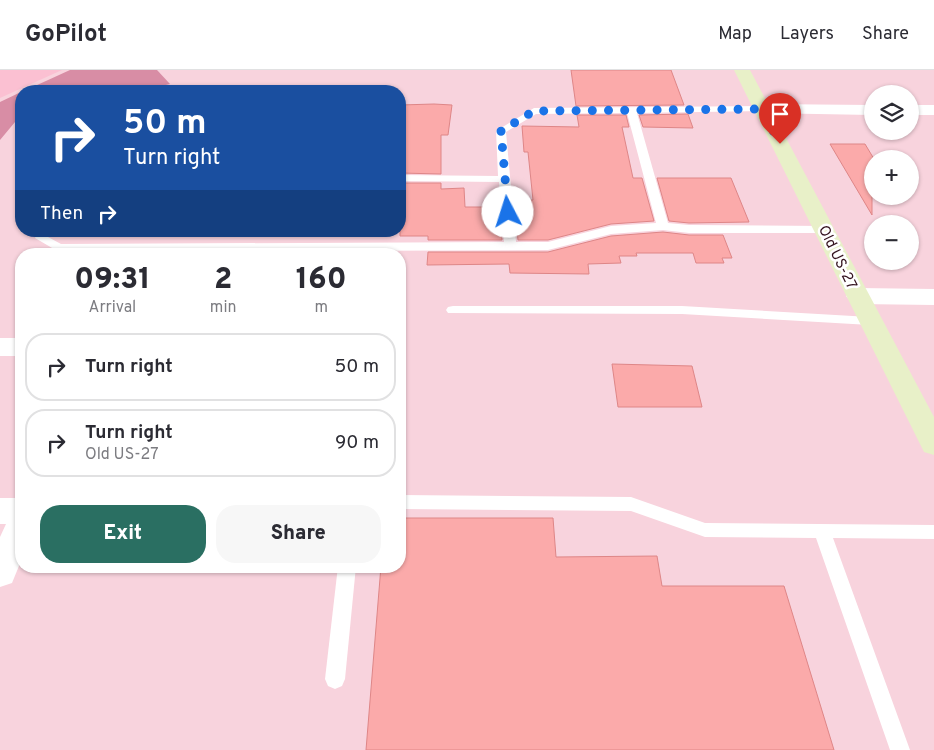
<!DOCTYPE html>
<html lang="en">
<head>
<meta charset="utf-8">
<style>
	body { margin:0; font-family:Overpass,sans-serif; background:#f7f7f7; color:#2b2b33; height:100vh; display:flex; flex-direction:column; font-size:19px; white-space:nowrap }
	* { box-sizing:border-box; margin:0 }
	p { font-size:16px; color:#7c7c81 }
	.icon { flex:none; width:28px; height:28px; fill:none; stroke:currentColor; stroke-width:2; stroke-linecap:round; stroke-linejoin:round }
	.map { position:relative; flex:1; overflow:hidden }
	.sheet { position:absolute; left:15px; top:178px; width:391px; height:325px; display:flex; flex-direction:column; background:#fff; border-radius:20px; box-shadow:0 1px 4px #0004 }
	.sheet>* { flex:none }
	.hud { position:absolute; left:15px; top:15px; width:391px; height:152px; border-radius:20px; box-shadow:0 1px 4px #0004; background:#1a4fa0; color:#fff; overflow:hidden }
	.tools { position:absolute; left:864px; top:15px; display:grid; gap:10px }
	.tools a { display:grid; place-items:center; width:55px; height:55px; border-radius:50%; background:#fff; box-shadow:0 1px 4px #0004; font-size:25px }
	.pin { position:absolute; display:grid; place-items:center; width:42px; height:42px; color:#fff; margin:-51px -21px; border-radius:50% 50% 50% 0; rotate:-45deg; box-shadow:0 0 5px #0007 }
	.pin .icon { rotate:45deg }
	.me { position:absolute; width:55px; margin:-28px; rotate:355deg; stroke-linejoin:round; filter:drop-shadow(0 0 4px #0008) }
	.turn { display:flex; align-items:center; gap:18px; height:105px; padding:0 25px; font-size:22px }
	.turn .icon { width:65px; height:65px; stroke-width:2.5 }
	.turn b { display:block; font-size:35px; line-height:42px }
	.then { display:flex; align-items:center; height:48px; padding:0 25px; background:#0003; gap:10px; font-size:19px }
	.eta { display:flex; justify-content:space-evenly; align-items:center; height:85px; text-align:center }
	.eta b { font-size:30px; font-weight:800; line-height:35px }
	.button { display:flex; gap:10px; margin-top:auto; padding:10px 25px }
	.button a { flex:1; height:58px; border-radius:20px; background:#2a6f62; color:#fff; font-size:20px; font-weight:800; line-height:58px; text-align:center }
	.button a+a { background:#f7f7f7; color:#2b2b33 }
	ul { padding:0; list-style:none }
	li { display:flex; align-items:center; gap:15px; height:68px; margin:0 10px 8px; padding:0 15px; border:2px solid #e1e1e2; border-radius:20px }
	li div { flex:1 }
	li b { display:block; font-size:19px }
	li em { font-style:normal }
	header { display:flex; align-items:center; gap:30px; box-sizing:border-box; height:70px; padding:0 25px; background:#fff; border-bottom:1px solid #e1e1e2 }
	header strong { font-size:24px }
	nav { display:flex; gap:28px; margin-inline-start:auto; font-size:18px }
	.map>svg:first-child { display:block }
	.built { fill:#fbc0d2 }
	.forest { fill:#d88da5 }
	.building { fill:#fbaaaa; stroke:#de8687 }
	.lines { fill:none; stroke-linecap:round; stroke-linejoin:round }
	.service { fill:#fff; fill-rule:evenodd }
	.minor { fill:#fff; fill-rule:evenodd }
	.secondary { fill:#e8f0c8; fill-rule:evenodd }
	.route { stroke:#1a73e8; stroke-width:9; stroke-dasharray:0 16.2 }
	.labels { text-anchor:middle; stroke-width:5; stroke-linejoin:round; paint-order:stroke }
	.street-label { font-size:15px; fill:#33121e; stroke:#fff }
</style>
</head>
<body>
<header>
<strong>GoPilot</strong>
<nav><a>Map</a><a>Layers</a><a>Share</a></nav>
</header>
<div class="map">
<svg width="934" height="680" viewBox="0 0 934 680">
	<rect width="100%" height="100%" fill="#f8d3dd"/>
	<!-- built -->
	<path class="built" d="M 0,0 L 62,0 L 0,28 Z"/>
	<!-- forest -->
	<g class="forest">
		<path d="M 70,0 L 157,0 L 170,14 L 141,21 L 24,21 Z"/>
		<path d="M 21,22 L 21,50 L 15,52 L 0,70 L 0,32 Z"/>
	</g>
	<!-- building -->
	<g class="building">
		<path d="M 571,0 L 671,0 L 684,35 L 576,36 Z"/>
		<path d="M 434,34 L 452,35 L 448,65 L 441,65 L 441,104 L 400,103 L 400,35 Z"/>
		<path d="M 688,44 L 693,58 L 643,57 L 639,45 Z"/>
		<path d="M 577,45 L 626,45 L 629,57 L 622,57 L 633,108 L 642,108 L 654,151 L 611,154 L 548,170 L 518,170 L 515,137 L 518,137 L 518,130 L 533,130 L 528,82 L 524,82 L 522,56 L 579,57 Z"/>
		<path d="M 830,74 L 865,74 L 874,89 L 872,89 L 872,145 Z"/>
		<path d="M 657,108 L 731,108 L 749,152 L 689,153 L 669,151 Z"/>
		<path d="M 400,113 L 441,113 L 441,119 L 464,118 L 465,137 L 499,137 L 502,170 L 428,170 L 428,166 L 400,166 Z"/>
		<path d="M 663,162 L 689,165 L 723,165 L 732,188 L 722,188 L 724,193 L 696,193 L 693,183 L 636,183 L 637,186 L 619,186 L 621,193 L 588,194 L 589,204 L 510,203 L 509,194 L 427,195 L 428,182 L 548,182 L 611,166 Z"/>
		<path d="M 612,294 L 692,296 L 702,337 L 618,337 Z"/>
		<path d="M 400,448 L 553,448 L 556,487 L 657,486 L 662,516 L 784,516 L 834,680 L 366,680 L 381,496 L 400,496 Z"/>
	</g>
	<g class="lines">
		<!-- service -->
		<g class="service">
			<path d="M 762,36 L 767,39 L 765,41 L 637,43 L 668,153 L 689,155 L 825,156 L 829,157 L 831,160 L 829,163 L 689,163 L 663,160 L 611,164 L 548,180 L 59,182 L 35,168 L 38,161 L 50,161 L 48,167 L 61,174 L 504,172 L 499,112 L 400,111 L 400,105 L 498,106 L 496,61 L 534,38 ZM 627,43 L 656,153 L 611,156 L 548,172 L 516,172 L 506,62 L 536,44 Z"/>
			<path d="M 453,236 L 682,236 L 870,247 L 875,248 L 877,251 L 875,254 L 870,255 L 682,244 L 448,243 L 446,240 L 448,237 Z"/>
			<path d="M 400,425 L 631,427 L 705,453 L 934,455 L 934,469 L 833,468 L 910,680 L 890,680 L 816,468 L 705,467 L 631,441 L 400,439 Z"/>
			<path d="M 338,496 L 356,496 L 345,609 L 342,616 L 335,619 L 328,616 L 325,609 Z"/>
		</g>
		<!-- minor -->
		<g class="minor">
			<path d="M 762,34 L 872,35 L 872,45 L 756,43 L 753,39 L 756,35 Z"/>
			<rect x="910" y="35" width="24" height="10"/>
			<path d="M 858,218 L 934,219 L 934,235 L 858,234 L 850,231 L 846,226 L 850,221 Z"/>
			<rect x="0" y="268" width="21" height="18"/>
			<path d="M 0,428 L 21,428 L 21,491 L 12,513 L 0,517 L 0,467 L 6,454 L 0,454 Z"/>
		</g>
		<!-- secondary -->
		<path class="secondary" d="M 734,0 L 750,0 L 934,347 L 934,385 L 924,382 L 920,374 Z"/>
	</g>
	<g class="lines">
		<!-- route -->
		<path class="route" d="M 508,142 L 501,61 L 534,41 L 762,39 L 780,74"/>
	</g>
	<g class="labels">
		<!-- street labels -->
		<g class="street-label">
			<text transform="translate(838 187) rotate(64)" y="5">Old US-27</text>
		</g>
	</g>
</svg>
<div class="tools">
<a><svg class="icon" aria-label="layers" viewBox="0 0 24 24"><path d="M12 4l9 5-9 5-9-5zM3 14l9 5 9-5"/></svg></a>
<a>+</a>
<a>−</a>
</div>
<div class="pin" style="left:780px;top:74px;background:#d93025"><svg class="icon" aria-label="arrive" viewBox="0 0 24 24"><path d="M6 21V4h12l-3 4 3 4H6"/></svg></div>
<svg class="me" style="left:508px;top:142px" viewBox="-20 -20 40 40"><circle r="19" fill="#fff"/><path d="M0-13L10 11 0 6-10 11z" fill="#1a73e8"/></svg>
<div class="hud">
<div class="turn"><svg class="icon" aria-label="right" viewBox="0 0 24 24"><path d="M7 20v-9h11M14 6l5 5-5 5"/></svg><div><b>50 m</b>Turn right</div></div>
<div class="then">Then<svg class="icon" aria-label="right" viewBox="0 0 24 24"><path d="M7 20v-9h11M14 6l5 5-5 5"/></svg></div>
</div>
<section class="sheet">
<div class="eta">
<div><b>09:31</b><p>Arrival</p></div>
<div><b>2</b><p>min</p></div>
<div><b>160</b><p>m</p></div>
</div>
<ul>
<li><svg class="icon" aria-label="right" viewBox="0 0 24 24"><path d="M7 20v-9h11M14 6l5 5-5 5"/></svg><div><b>Turn right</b></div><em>50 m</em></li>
<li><svg class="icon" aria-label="right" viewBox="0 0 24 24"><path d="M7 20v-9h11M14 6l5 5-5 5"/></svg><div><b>Turn right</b><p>Old US-27</p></div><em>90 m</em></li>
</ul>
<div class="button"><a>Exit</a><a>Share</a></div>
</section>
</div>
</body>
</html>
